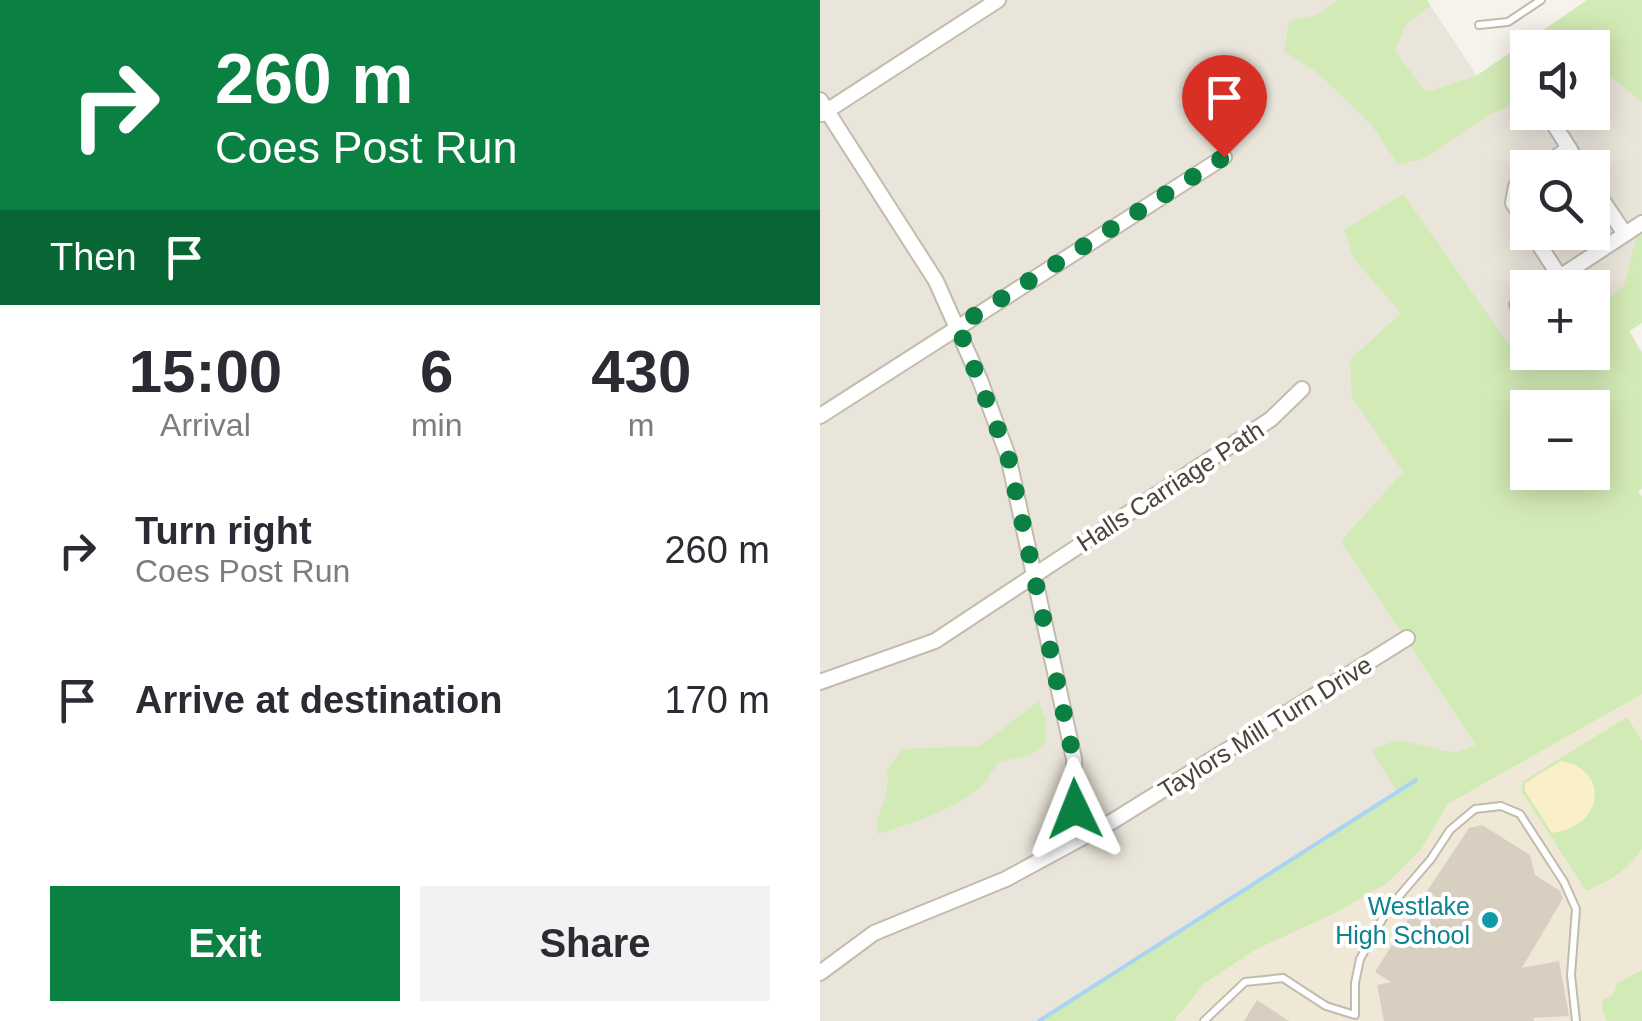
<!DOCTYPE html>
<html lang="en">
<head>
<meta charset="utf-8">
<style>
	body { margin:0; font-family:Helvetica,sans-serif; background:#f2f2f3; color:#2b2b33; height:100vh; display:flex; flex-direction:column; font-size:38px; white-space:nowrap }
	* { box-sizing:border-box; margin:0 }
	p { font-size:32px; color:#7c7c81 }
	.icon { flex:none; width:55px; height:55px; fill:none; stroke:currentColor; stroke-width:2; stroke-linecap:round; stroke-linejoin:round }
	.map { position:relative; flex:1; overflow:hidden }
	.sheet { display:flex; flex-direction:column; background:#fff; width:820px }
	.sheet>* { flex:none }
	.hud { background:#0b8043; color:#fff; overflow:hidden }
	.fabs { position:absolute; left:690px; top:30px; display:grid; gap:20px }
	.fabs a { display:grid; place-items:center; width:100px; height:100px; border-radius:0px; background:#fff; box-shadow:0 5px 25px #0003; font-size:50px }
	.pin { position:absolute; display:grid; place-items:center; width:85px; height:85px; color:#fff; margin:-102px -42px; border-radius:50% 50% 50% 0; rotate:-45deg; box-shadow:0 0 10px #0007 }
	.pin .icon { rotate:45deg }
	.me { position:absolute; width:110px; margin:-55px; rotate:358deg; stroke-linejoin:round; filter:drop-shadow(0 0 8px #0008) }
	.turn { display:flex; align-items:center; gap:35px; height:210px; padding:0 50px; font-size:45px }
	.turn .icon { width:130px; height:130px; stroke-width:2.5 }
	.turn b { display:block; font-size:70px; line-height:85px }
	.then { display:flex; align-items:center; height:95px; padding:0 50px; background:#0003; gap:20px; font-size:38px }
	.eta { display:flex; justify-content:space-evenly; align-items:center; height:170px; text-align:center }
	.eta b { font-size:60px; font-weight:600; line-height:70px }
	.action { display:flex; gap:20px; margin-top:auto; padding:20px 50px }
	.action a { flex:1; height:115px; border-radius:0px; background:#0b8043; color:#fff; font-size:40px; font-weight:600; line-height:115px; text-align:center }
	.action a+a { background:#f2f2f3; color:#2b2b33 }
	ul { padding:0; list-style:none }
	li { display:flex; align-items:center; gap:30px; height:150px; padding:0 50px }
	li div { flex:1 }
	li b { display:block; font-size:38px }
	li em { font-style:normal }
	main { display:flex; flex:1; min-height:0 }
	.map>svg:first-child { display:block }
	.residential { fill:#eae5da; fill-rule:evenodd }
	.education { fill:#efe8d6 }
	.green { fill:#d2eab5; fill-rule:evenodd }
	.sand { fill:#f9efc9 }
	.lines { fill:none; stroke-linecap:round; stroke-linejoin:round }
	.stream { stroke:#a9d4f2; stroke-width:4 }
	.building { fill:#d8cfc1 }
	.lane-casing { stroke:#c2bbae; stroke-width:10 }
	.street-casing { stroke:#c2bbae; stroke-width:18 }
	.lane { stroke:#fff; stroke-width:6 }
	.street { stroke:#fff; stroke-width:14 }
	.route { stroke:#0b8043; stroke-width:18; stroke-dasharray:0 32.4 }
	.culture-dot { fill:#0f9aa8; stroke:#fff; stroke-width:4 }
	.labels { text-anchor:middle; stroke-width:8; stroke-linejoin:round; paint-order:stroke }
	.street-label { font-size:25px; fill:#4b4439; stroke:#fff }
	.culture-label { font-size:25px; fill:#0d838f; stroke:#fff; text-anchor:end }
</style>
</head>
<body>
<main>
<section class="sheet">
<div class="hud">
<div class="turn"><svg class="icon" aria-label="right" viewBox="0 0 24 24"><path d="M7 20v-9h11M14 6l5 5-5 5"/></svg><div><b>260 m</b>Coes Post Run</div></div>
<div class="then">Then<svg class="icon" aria-label="arrive" viewBox="0 0 24 24"><path d="M6 21V4h12l-3 4 3 4H6"/></svg></div>
</div>
<div class="eta">
<div><b>15:00</b><p>Arrival</p></div>
<div><b>6</b><p>min</p></div>
<div><b>430</b><p>m</p></div>
</div>
<ul>
<li><svg class="icon" aria-label="right" viewBox="0 0 24 24"><path d="M7 20v-9h11M14 6l5 5-5 5"/></svg><div><b>Turn right</b><p>Coes Post Run</p></div><em>260 m</em></li>
<li><svg class="icon" aria-label="arrive" viewBox="0 0 24 24"><path d="M6 21V4h12l-3 4 3 4H6"/></svg><div><b>Arrive at destination</b></div><em>170 m</em></li>
</ul>
<div class="action"><a>Exit</a><a>Share</a></div>
</section>
<div class="map">
<svg width="822" height="1021" viewBox="0 0 822 1021">
	<rect width="100%" height="100%" fill="#f6f3ec"/>
	<!-- residential -->
	<path class="residential" d="M 0,0 L 607,0 L 657,76 L 767,0 L 822,0 L 822,323 L 809,331 L 822,353 L 822,488 L 818,491 L 822,497 L 822,694 L 596,780 L 218,1021 L 0,1021 ZM 708,48 L 772,48 L 772,112 L 708,112 ZM 708,168 L 772,168 L 772,232 L 708,232 ZM 708,288 L 772,288 L 772,352 L 708,352 ZM 708,408 L 772,408 L 772,472 L 708,472 Z"/>
	<!-- education -->
	<path class="education" d="M 822,694 L 822,1021 L 354,1021 L 384,984 L 435,950 L 513,914 L 602,848 L 628,804 Z"/>
	<!-- green -->
	<g class="green">
		<path d="M 518,0 L 607,0 L 610,6 L 586,24 L 575,51 L 606,92 L 656,76 L 767,0 L 822,0 L 822,102 L 790,76 L 773,76 L 772,48 L 708,48 L 707,98 L 671,114 L 605,158 L 578,165 L 551,124 L 499,74 L 464,51 L 469,21 L 497,15 Z"/>
		<path d="M 583,194 L 701,362 L 713,353 L 772,352 L 773,309 L 804,286 L 822,215 L 822,323 L 809,331 L 822,353 L 822,488 L 818,491 L 822,497 L 822,694 L 628,804 L 602,848 L 566,884 L 513,914 L 435,950 L 384,984 L 354,1021 L 219,1021 L 577,792 L 551,750 L 578,740 L 635,753 L 656,745 L 521,541 L 583,472 L 532,397 L 530,360 L 581,313 L 534,259 L 524,230 ZM 708,408 L 772,408 L 772,472 L 708,472 Z"/>
		<path d="M 219,701 L 226,721 L 226,742 L 211,755 L 179,762 C 172,771 167,781 159,788 C 143,805 81,828 58,834 C 54,811 71,802 67,770 L 83,749 L 160,746 Z"/>
		<path d="M 807,717 L 822,741 L 822,849 C 806,871 790,881 766,891 L 702,792 L 702,782 Z"/>
		<path d="M 822,970 L 822,1021 L 787,1021 L 782,1010 L 783,1000 L 794,994 L 797,983 Z"/>
	</g>
	<!-- sand -->
	<path class="sand" d="M 741,761 C 787,768 788,825 732,833 L 705,791 L 705,783 Z"/>
	<g class="lines">
		<!-- stream -->
		<path class="stream" d="M 219,1021 L 596,780"/>
	</g>
	<!-- building -->
	<g class="building">
		<path d="M 662,825 L 710,855 L 715,875 L 740,891 L 743,898 L 702,968 L 739,961 L 749,1016 L 713,1018 L 714,1021 L 564,1021 L 557,985 L 571,982 L 555,972 L 591,915 L 607,925 L 622,901 L 607,891 L 649,828 Z"/>
		<path d="M 437,1000 L 469,1021 L 424,1021 Z"/>
	</g>
	<g class="lines">
		<!-- lane casing -->
		<g class="lane-casing">
			<g id="lane">
				<path d="M 659,25 L 688,22 L 721,0"/>
				<path d="M 384,1021 L 425,982 L 463,978 L 506,1006 L 535,1015 L 535,983 L 540,959 L 568,909 L 611,859 L 630,830 L 655,809 L 681,806 L 700,814 L 744,882 L 756,909 L 751,975 L 756,1021"/>
			</g>
		</g>
		<!-- street casing -->
		<g class="street-casing">
			<g id="street">
				<path d="M 0,100 L 116,281 L 160,380 L 188,456 L 254,759 L 255,809 L 248,843"/>
				<path d="M 726,112 L 749,148"/>
				<path d="M 2,114 L 178,0"/>
				<path d="M 721,168 L 749,148 L 761,168"/>
				<path d="M 708,177 L 696,186 L 693,203 L 708,227"/>
				<path d="M 772,185 L 805,234"/>
				<path d="M 711,232 L 740,277"/>
				<path d="M 723,288 L 822,223"/>
				<path d="M 697,305 L 708,298"/>
				<path d="M 0,416 L 404,157"/>
				<path d="M 0,682 L 115,641 L 451,419 L 482,389"/>
				<path d="M 0,973 L 54,933 L 186,879 L 293,821 L 587,638"/>
			</g>
		</g>
		<!-- lane -->
		<use href="#lane" class="lane"/>
		<!-- street -->
		<use href="#street" class="street"/>
	</g>
	<g class="lines">
		<!-- route -->
		<path class="route" d="M 255,809 L 254,760 L 188,456 L 138,326 L 404,157"/>
	</g>
	<!-- markers -->
	<circle class="culture-dot" cx="670" cy="920" r="10"/>
	<g class="labels">
		<!-- street labels -->
		<g class="street-label">
			<text transform="translate(350 486) rotate(-33)" y="9">Halls Carriage Path</text>
			<text transform="translate(445 727) rotate(-32)" y="9">Taylors Mill Turn Drive</text>
		</g>
		<!-- culture labels -->
		<g class="culture-label">
			<text x="650" y="915">Westlake<tspan x="650" dy="29">High School</tspan></text>
		</g>
	</g>
</svg>
<div class="fabs">
<a><svg class="icon" aria-label="sound" viewBox="0 0 24 24"><path d="M4 9h4l5-4v14l-5-4H4zM17 9q2 3 0 6"/></svg></a>
<a><svg class="icon" aria-label="search" viewBox="0 0 24 24"><circle cx="10" cy="10" r="6"/><path d="M15 15l6 6"/></svg></a>
<a>+</a>
<a>−</a>
</div>
<div class="pin" style="left:404px;top:157px;background:#d93025"><svg class="icon" aria-label="arrive" viewBox="0 0 24 24"><path d="M6 21V4h12l-3 4 3 4H6"/></svg></div>
<svg class="me" style="left:255px;top:809px" viewBox="-20 -20 40 40"><path d="M0-17L14 15 0 8-14 15z" fill="#0b8043" stroke="#fff" stroke-width="4"/></svg>
</div>
</main>
</body>
</html>
